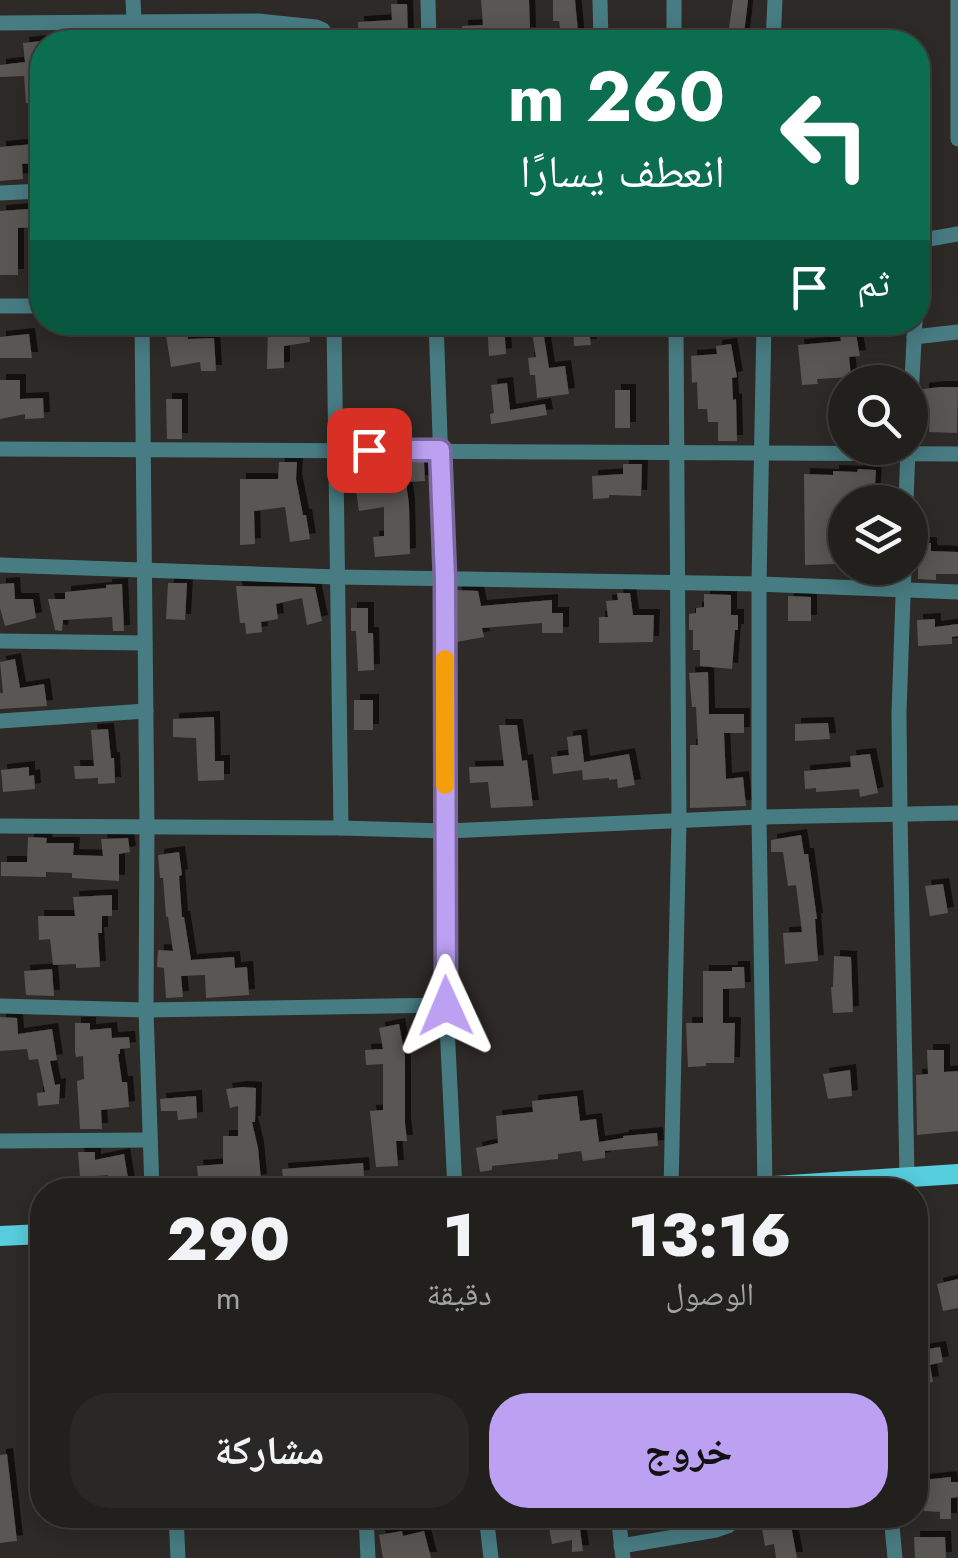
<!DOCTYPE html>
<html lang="ar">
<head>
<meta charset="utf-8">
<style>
	body { margin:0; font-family:Jost,"Noto Naskh Arabic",sans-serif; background:#2a2826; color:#f1f3f6; direction:rtl; height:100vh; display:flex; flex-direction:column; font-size:38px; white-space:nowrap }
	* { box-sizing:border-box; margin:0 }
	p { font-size:32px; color:#a2a3a4 }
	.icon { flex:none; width:55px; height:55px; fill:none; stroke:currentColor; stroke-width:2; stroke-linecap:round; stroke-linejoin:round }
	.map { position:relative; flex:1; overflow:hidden; direction:ltr }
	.details { position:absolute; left:30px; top:1178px; width:898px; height:350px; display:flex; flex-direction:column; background:#22201d; border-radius:40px; box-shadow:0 5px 25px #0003,0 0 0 2px #3f3e3b; direction:rtl }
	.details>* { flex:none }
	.hud { position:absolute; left:30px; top:30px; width:900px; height:305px; border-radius:40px; box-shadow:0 5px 25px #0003,0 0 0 2px #3f3e3b; direction:rtl; background:#0b6e4f; color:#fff; overflow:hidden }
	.controls { position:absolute; left:828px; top:365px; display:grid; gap:20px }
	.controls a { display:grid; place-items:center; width:100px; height:100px; border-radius:50%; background:#22201d; box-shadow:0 5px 25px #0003,0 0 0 2px #3f3e3b; font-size:50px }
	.pin { position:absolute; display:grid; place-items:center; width:85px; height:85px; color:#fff; margin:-42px; border-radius:20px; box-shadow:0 5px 15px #0006 }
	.me { position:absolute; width:110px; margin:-55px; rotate:359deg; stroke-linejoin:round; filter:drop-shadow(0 0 8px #0008) }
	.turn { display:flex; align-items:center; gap:35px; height:210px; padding:0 40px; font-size:45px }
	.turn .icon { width:130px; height:130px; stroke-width:2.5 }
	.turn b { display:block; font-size:70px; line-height:85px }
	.then { display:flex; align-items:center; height:95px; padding:0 40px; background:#0003; gap:20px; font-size:38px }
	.eta { display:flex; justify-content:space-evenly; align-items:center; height:170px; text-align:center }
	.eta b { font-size:60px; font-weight:800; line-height:70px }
	.action { display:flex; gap:20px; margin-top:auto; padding:20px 40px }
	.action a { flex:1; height:115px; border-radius:40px; background:#bca0f2; color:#111; font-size:40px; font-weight:800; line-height:115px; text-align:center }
	.action a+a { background:#2a2826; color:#f1f3f6 }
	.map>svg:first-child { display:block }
	.building { fill:#5a5653; filter:url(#shadow) }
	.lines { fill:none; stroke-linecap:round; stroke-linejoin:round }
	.minor { stroke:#487c83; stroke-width:15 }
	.major { stroke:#57cede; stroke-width:20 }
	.route-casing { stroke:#7a689d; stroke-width:25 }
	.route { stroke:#bca0f2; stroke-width:18 }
	.slow { stroke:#f59e0b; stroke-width:18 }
</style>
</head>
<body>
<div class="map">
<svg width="958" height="1558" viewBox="0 0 958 1558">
	<defs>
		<filter id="shadow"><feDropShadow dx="6" dy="-6" stdDeviation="0" flood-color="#0009"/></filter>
	</defs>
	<rect width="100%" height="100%" fill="#2d2a27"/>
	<!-- building -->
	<g class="building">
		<path d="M 481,0 L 529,0 L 530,33 L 487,36 L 487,42 L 463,42 L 462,26 L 483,25 Z"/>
		<path d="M 553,0 L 575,0 L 579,42 L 562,42 L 559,21 L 553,21 Z"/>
		<path d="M 733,0 L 748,0 L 743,42 L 727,42 Z"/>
		<path d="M 391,4 L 407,4 L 408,38 L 375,39 L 375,42 L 359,42 L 358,22 L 392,20 Z"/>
		<path d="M 42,41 L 42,68 L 40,69 L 42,102 L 26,103 L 24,76 L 0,77 L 0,65 L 25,62 L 23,43 Z"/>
		<path d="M 34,144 L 36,163 L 22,164 L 23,179 L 0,181 L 0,147 Z"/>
		<path d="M 41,208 L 42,227 L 18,228 L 18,275 L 0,275 L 0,211 Z"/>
		<path d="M 153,322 L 188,322 L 188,339 L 214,338 L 216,371 L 201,371 L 200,362 L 171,367 L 166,335 L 154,336 Z"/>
		<path d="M 308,322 L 310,342 L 284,346 L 284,368 L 267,369 L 268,324 Z"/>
		<path d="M 487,322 L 504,322 L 506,354 L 489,356 Z"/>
		<path d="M 573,322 L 628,322 L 629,335 L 590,337 L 591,345 L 574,346 Z"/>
		<path d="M 543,330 L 549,368 L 565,366 L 569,394 L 537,398 L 535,375 L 530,375 L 528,358 L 536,357 L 532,332 Z"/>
		<path d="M 29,334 L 32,358 L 0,358 L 0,337 Z"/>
		<path d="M 856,334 L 860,356 L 849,357 L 851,377 L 817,379 L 818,384 L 802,385 L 798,345 L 841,341 L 840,336 Z"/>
		<path d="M 731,344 L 737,377 L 732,378 L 733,400 L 736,399 L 737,441 L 718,441 L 718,422 L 708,422 L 707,409 L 698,409 L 697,382 L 692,383 L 691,356 L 717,354 L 716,346 Z"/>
		<path d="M 0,380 L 20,380 L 20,399 L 43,398 L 44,418 L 25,419 L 25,414 L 0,419 Z"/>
		<path d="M 507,383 L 510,410 L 545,404 L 547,415 L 491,424 L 490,414 L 494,413 L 491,385 Z"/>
		<path d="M 940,387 L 958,387 L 957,433 L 929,432 L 930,409 L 923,410 L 923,389 Z"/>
		<rect x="615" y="390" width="15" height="38"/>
		<path d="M 166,399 L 182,399 L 182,439 L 167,439 Z"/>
		<path d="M 279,462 L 297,462 L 296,479 L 303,515 L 306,515 L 310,539 L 290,542 L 285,507 L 254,511 L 255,544 L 240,545 L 240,479 L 278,479 Z"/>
		<path d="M 414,462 L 424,462 L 425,481 L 406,482 L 409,505 L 410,554 L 375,557 L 373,537 L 384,536 L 384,507 L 359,511 L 353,471 Z"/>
		<path d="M 623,464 L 642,464 L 641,496 L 609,495 L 609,498 L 593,499 L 592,476 L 623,474 Z"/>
		<path d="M 858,469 L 876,470 L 874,498 L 851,496 L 851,502 L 845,502 L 845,554 L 837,555 L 837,564 L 805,565 L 804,474 L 833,475 L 833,471 L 857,472 Z"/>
		<path d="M 918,543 L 931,543 L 931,551 L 958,552 L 958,574 L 936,574 L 936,580 L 918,579 Z"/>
		<path d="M 14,583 L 15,599 L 33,599 L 36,618 L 5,626 L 0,608 L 0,584 Z"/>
		<path d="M 168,583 L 187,583 L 185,620 L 166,619 Z"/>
		<path d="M 122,584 L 124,631 L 113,631 L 112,617 L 63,620 L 62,631 L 55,630 L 48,599 L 65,599 L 65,592 L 106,588 L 106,585 Z"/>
		<path d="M 236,586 L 315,587 L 322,621 L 307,625 L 302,598 L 276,604 L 278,619 L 261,622 L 262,632 L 246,634 L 245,623 L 240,623 Z"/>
		<path d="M 456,590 L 478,591 L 481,606 L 552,600 L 552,613 L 563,613 L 563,633 L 542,633 L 542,623 L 482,628 L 484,637 L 456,642 Z"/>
		<path d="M 617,593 L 630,593 L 633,615 L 654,615 L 653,642 L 599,643 L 599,617 L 608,617 L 606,601 L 618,600 Z"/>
		<path d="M 704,594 L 731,595 L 731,615 L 738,615 L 738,630 L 735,630 L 732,669 L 700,666 L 700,650 L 693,650 L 693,630 L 689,630 L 689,614 L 696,613 L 696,608 L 704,607 Z"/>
		<path d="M 788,596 L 811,597 L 811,621 L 788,621 Z"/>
		<path d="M 351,608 L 368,608 L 368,633 L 373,633 L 374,670 L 358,671 L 356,631 L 351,631 Z"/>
		<path d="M 935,619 L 935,627 L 958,624 L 958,636 L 952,637 L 952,644 L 918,646 L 917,620 Z"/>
		<path d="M 15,659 L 20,688 L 44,684 L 47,706 L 0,709 L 0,693 L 3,693 L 0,662 Z"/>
		<path d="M 708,672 L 709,714 L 744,714 L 744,733 L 724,733 L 726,779 L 743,777 L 746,806 L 690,808 L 690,745 L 698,745 L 696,707 L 692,707 L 689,673 Z"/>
		<rect x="354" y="700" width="19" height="30"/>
		<path d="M 214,717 L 215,761 L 224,761 L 224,780 L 198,781 L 196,738 L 173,737 L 173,719 Z"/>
		<path d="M 828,723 L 830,739 L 795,741 L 795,724 Z"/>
		<path d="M 499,725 L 517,725 L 522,761 L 527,760 L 533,806 L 491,808 L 488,782 L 470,783 L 469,767 L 504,766 Z"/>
		<path d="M 108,729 L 111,758 L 114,758 L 115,783 L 98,784 L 98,778 L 75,779 L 74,766 L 94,766 L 91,730 Z"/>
		<path d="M 581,735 L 584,762 L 629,754 L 635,785 L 618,788 L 617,779 L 609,780 L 609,778 L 583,780 L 582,770 L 553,774 L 551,757 L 569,755 L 567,737 Z"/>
		<path d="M 870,754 L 878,793 L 860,797 L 859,789 L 816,792 L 816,788 L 805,789 L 804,771 L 851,767 L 850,756 Z"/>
		<path d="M 29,767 L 29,776 L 34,775 L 35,789 L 3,792 L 1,770 Z"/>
		<path d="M 801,835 L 804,854 L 808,854 L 817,919 L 815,919 L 818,961 L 785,964 L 783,933 L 802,932 L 796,885 L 788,886 L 783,852 L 771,852 L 771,840 Z"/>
		<path d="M 28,837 L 47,838 L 46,843 L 74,843 L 73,855 L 103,856 L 101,839 L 128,838 L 130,852 L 119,854 L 119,881 L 72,878 L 72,873 L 46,872 L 46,877 L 1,876 L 1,862 L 27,862 Z"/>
		<path d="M 179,852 L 182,875 L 179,876 L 182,917 L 184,917 L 191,960 L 234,957 L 235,968 L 247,967 L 249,995 L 206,998 L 205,975 L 181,976 L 183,997 L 166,998 L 164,968 L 157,967 L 158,950 L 173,951 L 168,917 L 166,916 L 163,878 L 160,878 L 158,855 Z"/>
		<path d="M 943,884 L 948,913 L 930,916 L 925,886 Z"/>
		<path d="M 112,895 L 112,916 L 102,916 L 102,933 L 98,933 L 100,967 L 76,968 L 76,964 L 53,965 L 50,939 L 39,940 L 38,916 L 75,916 L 73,897 Z"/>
		<path d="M 834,956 L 851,957 L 853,1012 L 833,1013 L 831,987 L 833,987 Z"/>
		<path d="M 732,967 L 744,967 L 745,988 L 723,989 L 723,1023 L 735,1023 L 734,1063 L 706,1063 L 706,1066 L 688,1067 L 686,1023 L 703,1023 L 703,971 L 732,971 Z"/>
		<path d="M 52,969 L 54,996 L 26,995 L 24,971 Z"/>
		<path d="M 0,1017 L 17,1018 L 18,1034 L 52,1029 L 57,1060 L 50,1061 L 55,1085 L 60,1084 L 59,1104 L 38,1106 L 37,1093 L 45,1092 L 38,1059 L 29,1060 L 27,1049 L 0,1051 Z"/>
		<path d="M 75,1023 L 90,1023 L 90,1030 L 111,1028 L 112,1038 L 129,1037 L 130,1048 L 120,1049 L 120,1054 L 118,1054 L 122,1082 L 127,1082 L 129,1107 L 101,1110 L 102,1129 L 80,1129 L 77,1081 L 84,1079 L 83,1056 L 76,1057 L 75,1052 Z"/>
		<path d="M 399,1024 L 405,1056 L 405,1123 L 407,1141 L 396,1141 L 398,1166 L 376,1167 L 370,1111 L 383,1110 L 383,1064 L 366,1065 L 365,1050 L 383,1049 L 379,1028 Z"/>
		<path d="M 927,1050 L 944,1050 L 944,1072 L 958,1071 L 958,1131 L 917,1135 L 916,1075 L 928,1074 Z"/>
		<path d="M 850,1070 L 852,1096 L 828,1099 L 823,1074 Z"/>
		<path d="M 242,1087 L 256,1088 L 255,1122 L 252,1122 L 258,1148 L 261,1180 L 225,1186 L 225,1190 L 199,1190 L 197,1166 L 223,1164 L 223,1136 L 238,1136 L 238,1106 L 230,1108 L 226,1089 Z"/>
		<path d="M 196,1096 L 197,1118 L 178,1120 L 177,1111 L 161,1111 L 160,1099 Z"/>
		<path d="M 577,1096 L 580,1121 L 596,1119 L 599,1142 L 623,1138 L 623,1136 L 657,1133 L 658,1146 L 605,1151 L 605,1158 L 583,1161 L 581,1151 L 558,1154 L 558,1159 L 492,1166 L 492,1170 L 480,1172 L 476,1148 L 498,1143 L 496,1116 L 533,1112 L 532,1101 Z"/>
		<path d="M 78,1152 L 95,1152 L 95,1160 L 124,1154 L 130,1190 L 109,1190 L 108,1175 L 80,1177 Z"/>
		<path d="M 363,1163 L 364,1176 L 319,1179 L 319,1185 L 284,1187 L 282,1169 Z"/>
		<path d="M 958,1279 L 958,1308 L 943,1311 L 937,1284 Z"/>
		<path d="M 940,1347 L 943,1362 L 930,1365 L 933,1382 L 915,1385 L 915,1351 Z"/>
		<path d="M 7,1454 L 17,1541 L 0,1543 L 0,1455 Z"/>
		<path d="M 951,1477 L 951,1482 L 958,1482 L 958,1497 L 951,1498 L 951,1519 L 940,1519 L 940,1512 L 924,1511 L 923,1480 Z"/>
		<path d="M 571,1515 L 578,1515 L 583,1551 L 572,1552 L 572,1540 L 552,1544 L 548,1522 L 571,1517 Z"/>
		<path d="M 774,1515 L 789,1515 L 797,1558 L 776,1558 L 774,1544 L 765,1546 L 762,1528 L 774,1526 Z"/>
		<path d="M 402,1531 L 403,1536 L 424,1531 L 431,1558 L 383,1558 L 379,1535 Z"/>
		<path d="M 914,1537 L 945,1537 L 946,1558 L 915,1558 Z"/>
	</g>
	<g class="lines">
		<!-- minor -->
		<g class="minor">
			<path d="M 133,0 L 135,42"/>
			<path d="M 428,0 L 429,42"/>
			<path d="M 600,0 L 601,42"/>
			<path d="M 674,0 L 674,42"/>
			<path d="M 958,0 L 958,139"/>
			<path d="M 0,23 L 258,21 L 316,27 L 323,30 L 329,42"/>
			<path d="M 773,42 L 775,0"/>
			<path d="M 0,193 L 42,191"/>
			<path d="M 918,241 L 958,234"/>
			<path d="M 0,306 L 42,306"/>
			<path d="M 142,322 L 147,828 L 146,1010 L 152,1190"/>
			<path d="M 334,322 L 341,828"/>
			<path d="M 436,322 L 445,578 L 446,1005 L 455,1190"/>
			<path d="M 764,322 L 759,584 L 759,817 L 765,1187"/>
			<path d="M 914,337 L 958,332"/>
			<path d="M 910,417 L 915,322"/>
			<path d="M 0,449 L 958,454"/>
			<path d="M 906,502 L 908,448"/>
			<path d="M 0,565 L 337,577 L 759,584 L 958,592"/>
			<path d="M 904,568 L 899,713 L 900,815 L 907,1177"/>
			<path d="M 0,641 L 145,643"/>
			<path d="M 0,721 L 146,711"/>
			<path d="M 0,826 L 341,828 L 446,831 L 759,817 L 958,813"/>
			<path d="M 0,1006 L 146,1010 L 446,1005"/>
			<path d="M 0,1141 L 149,1140"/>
			<path d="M 671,1190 L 679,822 L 676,322"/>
			<path d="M 176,1515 L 178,1558"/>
			<path d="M 366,1515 L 368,1558"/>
			<path d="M 486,1515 L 491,1558"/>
			<path d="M 618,1515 L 623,1558"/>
			<path d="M 891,1515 L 895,1558"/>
			<path d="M 621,1546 L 716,1530 L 728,1526 L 737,1515"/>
		</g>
		<!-- major -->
		<g class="major">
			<path d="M 712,1190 L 958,1174"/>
			<path d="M 0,1236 L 42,1234"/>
		</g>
	</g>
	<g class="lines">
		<!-- route casing -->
		<g class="route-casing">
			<path id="route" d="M 369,450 L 440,450 L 445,578 L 446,1006"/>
		</g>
		<!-- route -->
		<use href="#route" class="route"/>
		<!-- slow -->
		<path class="slow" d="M 445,659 L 445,785"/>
	</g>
</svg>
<div class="controls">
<a><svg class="icon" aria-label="search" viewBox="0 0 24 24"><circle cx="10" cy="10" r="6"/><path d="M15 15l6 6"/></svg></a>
<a><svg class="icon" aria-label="layers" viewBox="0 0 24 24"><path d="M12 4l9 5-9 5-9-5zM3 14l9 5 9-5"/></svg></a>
</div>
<div class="pin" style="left:369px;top:450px;background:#d93025"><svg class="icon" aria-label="arrive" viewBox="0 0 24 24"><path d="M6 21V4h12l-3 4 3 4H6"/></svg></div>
<svg class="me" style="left:446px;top:1006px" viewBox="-20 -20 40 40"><path d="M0-17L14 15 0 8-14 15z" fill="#bca0f2" stroke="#fff" stroke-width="4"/></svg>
<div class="hud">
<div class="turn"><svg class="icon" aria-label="left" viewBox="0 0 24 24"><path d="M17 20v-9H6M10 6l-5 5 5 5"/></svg><div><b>260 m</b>انعطف يسارًا</div></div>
<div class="then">ثم<svg class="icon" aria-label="arrive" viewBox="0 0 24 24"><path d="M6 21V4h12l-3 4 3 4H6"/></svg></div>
</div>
<section class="details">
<div class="eta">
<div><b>13:16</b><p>الوصول</p></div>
<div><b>1</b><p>دقيقة</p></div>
<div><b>290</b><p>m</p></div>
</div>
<div class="action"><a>خروج</a><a>مشاركة</a></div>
</section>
</div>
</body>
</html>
